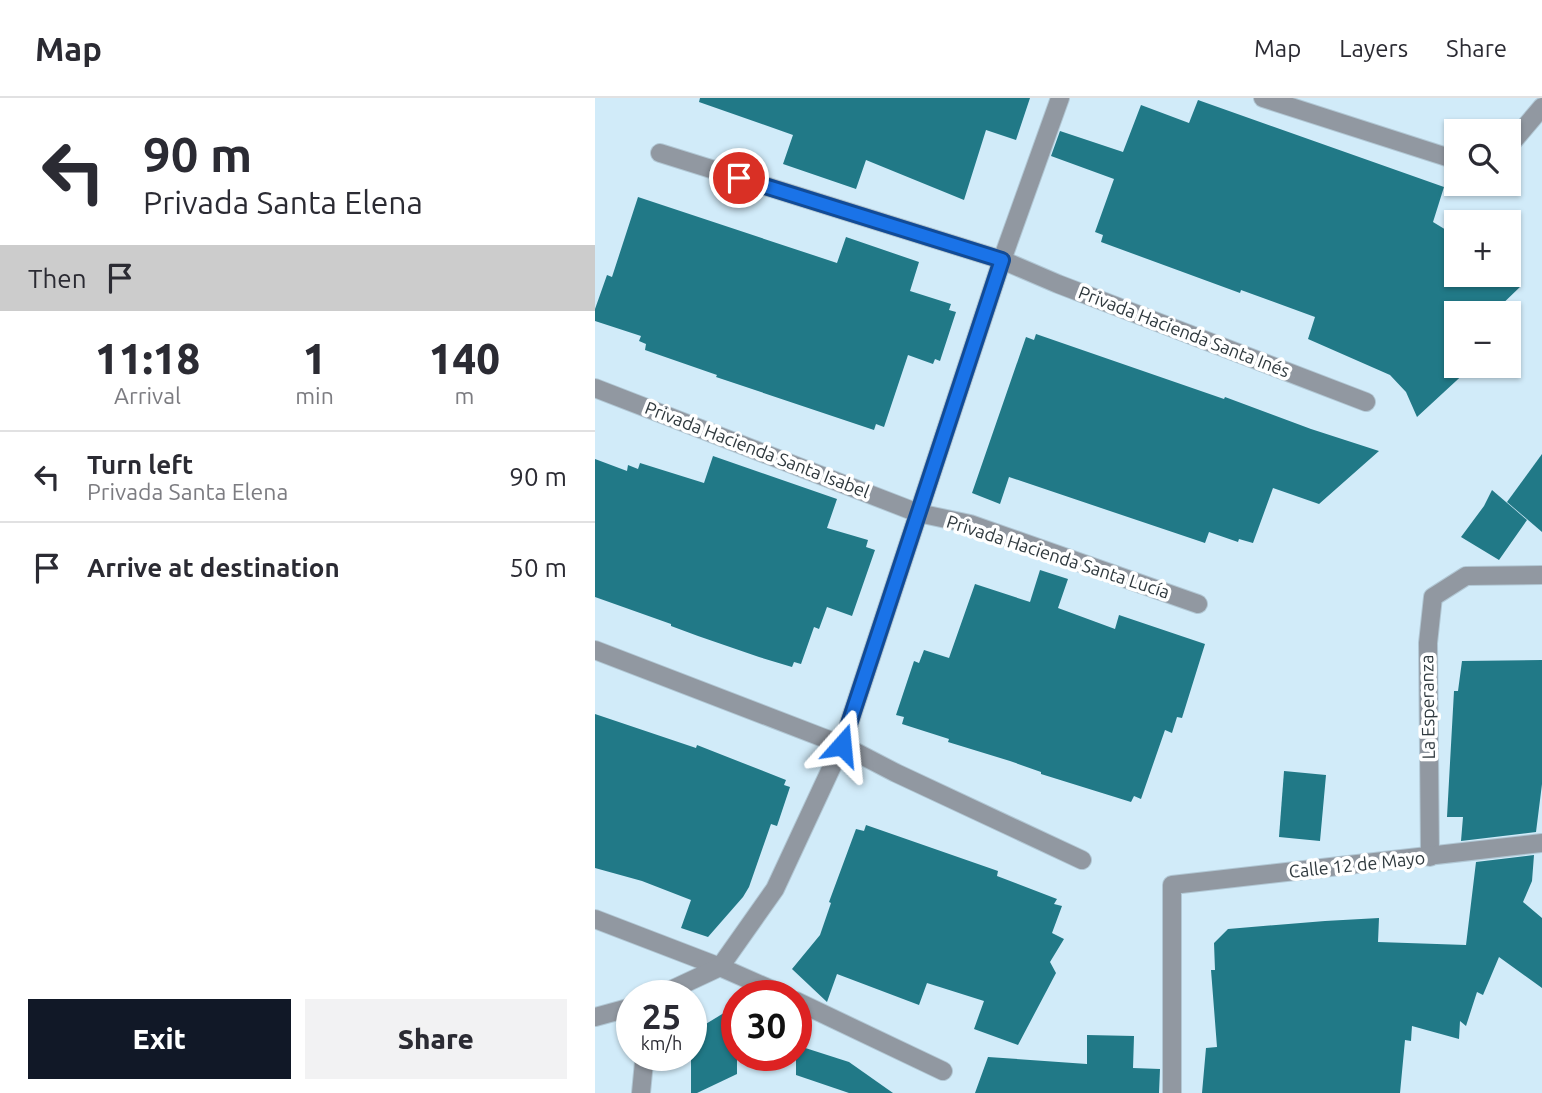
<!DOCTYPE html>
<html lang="en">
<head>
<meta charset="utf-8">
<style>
	body { margin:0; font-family:Ubuntu,sans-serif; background:#f2f2f3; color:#2b2b33; height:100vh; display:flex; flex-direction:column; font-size:26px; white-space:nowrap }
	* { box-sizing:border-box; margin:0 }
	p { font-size:23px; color:#7c7c81 }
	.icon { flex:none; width:38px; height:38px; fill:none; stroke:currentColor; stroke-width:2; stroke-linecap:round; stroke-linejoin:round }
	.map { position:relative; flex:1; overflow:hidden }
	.details { display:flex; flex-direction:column; background:#fff; width:595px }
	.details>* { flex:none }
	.top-card { background:#fff; color:#2b2b33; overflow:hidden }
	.controls { position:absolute; left:849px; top:21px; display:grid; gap:14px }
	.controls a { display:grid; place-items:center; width:77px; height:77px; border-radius:0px; background:#fff; box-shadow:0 2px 5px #0004; font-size:35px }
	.speed { position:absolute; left:21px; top:882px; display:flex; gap:14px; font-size:35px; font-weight:700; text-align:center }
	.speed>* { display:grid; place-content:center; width:91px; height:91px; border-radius:50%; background:#fff; box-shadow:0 2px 5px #0004; line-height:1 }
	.speed small { font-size:18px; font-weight:400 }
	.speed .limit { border:10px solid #d22; background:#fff; color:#111 }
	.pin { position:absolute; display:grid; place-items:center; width:60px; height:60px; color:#fff; margin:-30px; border:4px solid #fff; border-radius:50%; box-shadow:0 2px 7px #0007 }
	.me { position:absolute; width:77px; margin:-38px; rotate:18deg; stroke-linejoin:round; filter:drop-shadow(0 0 5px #0008) }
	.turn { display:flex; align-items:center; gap:24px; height:147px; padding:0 28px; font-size:32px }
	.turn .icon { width:91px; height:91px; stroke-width:2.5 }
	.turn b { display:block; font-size:49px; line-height:60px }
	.then { display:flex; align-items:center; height:66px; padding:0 28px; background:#0003; gap:14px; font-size:26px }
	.eta { display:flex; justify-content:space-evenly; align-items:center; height:119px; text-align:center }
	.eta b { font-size:42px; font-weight:800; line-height:49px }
	.cta { display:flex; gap:14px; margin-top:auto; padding:14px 28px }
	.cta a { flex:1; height:80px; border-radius:0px; background:#111827; color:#fff; font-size:28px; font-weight:800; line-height:80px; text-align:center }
	.cta a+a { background:#f2f2f3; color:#2b2b33 }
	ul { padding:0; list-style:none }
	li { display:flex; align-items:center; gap:21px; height:91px; padding:0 28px; border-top:2px solid #e1e1e2 }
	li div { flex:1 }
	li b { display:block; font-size:26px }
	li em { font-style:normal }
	header { display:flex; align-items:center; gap:42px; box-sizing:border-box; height:98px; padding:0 35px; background:#fff; border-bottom:2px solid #e1e1e2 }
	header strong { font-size:33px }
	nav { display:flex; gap:38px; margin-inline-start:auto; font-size:24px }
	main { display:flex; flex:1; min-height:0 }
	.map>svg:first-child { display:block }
	.building { fill:#217987 }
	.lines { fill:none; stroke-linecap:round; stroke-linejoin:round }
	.minor-casing { stroke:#b1c7d4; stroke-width:20 }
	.minor { stroke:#9198a1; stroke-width:18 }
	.route-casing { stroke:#114b97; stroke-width:18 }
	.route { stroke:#1a73e8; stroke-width:12 }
	.labels { text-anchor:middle; stroke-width:7; stroke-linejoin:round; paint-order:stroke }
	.street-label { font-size:18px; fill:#2f393e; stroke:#fff }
</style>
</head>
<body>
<header>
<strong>Map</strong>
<nav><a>Map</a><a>Layers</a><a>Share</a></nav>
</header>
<main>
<section class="details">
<div class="top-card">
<div class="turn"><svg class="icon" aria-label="left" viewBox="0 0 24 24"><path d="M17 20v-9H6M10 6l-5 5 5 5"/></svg><div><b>90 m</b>Privada Santa Elena</div></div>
<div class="then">Then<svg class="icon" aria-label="arrive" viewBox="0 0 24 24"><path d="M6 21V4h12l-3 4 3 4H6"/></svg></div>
</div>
<div class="eta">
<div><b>11:18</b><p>Arrival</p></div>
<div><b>1</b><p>min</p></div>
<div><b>140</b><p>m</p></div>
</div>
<ul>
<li><svg class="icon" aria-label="left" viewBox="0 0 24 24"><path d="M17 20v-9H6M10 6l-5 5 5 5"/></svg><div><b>Turn left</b><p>Privada Santa Elena</p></div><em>90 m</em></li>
<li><svg class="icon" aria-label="arrive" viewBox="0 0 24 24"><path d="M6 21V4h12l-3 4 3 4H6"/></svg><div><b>Arrive at destination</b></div><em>50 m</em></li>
</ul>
<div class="cta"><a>Exit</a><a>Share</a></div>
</section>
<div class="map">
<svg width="947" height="995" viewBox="0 0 947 995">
	<rect width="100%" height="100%" fill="#d1ebf9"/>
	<!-- building -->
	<g class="building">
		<path d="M 105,0 L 435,0 L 421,42 L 391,32 L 369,102 L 271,62 L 261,91 L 188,66 L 198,37 L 104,4 Z"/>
		<path d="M 603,2 L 849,89 L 838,124 L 861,138 L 861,177 L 890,177 L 926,188 L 898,215 L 861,215 L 861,268 L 870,268 L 874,271 L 822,319 L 811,294 L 795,277 L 713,241 L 720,219 L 646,192 L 645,195 L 506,144 L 508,137 L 500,134 L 519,81 L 456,58 L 465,33 L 528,54 L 546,7 L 594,25 Z"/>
		<path d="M 43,99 L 242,165 L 251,139 L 324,164 L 315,193 L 356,206 L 354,212 L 361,214 L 345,263 L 340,261 L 338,266 L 313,257 L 289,329 L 281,326 L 279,332 L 121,279 L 122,277 L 50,252 L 51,246 L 44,243 L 46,238 L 0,223 L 0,211 L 12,177 L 17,179 Z"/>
		<path d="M 441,236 L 629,301 L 630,299 L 716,331 L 784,353 L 724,406 L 678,390 L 658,445 L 644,441 L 643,444 L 614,434 L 610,445 L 414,379 L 405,406 L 377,395 L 431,239 L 439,242 Z"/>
		<path d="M 947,356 L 947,434 L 912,404 Z"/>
		<path d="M 118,358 L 242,401 L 232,430 L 273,442 L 271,449 L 280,452 L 257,518 L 232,509 L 224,531 L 219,529 L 206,566 L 199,564 L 197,569 L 164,559 L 103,538 L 76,528 L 76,526 L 0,499 L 0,361 L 32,373 L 33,367 L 43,371 L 45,365 L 109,385 Z"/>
		<path d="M 897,392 L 932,422 L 904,462 L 866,439 L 889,408 Z"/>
		<path d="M 445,472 L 473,481 L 463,510 L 520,531 L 524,517 L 610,546 L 587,620 L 582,619 L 577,635 L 570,632 L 546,701 L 539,698 L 536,704 L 446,676 L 446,674 L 415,663 L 353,644 L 354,641 L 307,626 L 309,619 L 301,617 L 319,563 L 324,565 L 329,552 L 354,560 L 380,486 L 435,504 Z"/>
		<path d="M 947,562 L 947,686 L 941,734 L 866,743 L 868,719 L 852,719 L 859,593 L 863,593 L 867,563 Z"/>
		<path d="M 0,616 L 101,650 L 102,647 L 191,682 L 189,687 L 195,689 L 182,728 L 176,726 L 154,789 L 148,799 L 113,839 L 86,830 L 96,802 L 47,783 L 0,770 Z"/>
		<path d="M 689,673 L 731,677 L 725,743 L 684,739 Z"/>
		<path d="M 271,727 L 403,773 L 402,778 L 462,801 L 459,806 L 467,808 L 457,835 L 469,841 L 455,864 L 461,875 L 423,947 L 379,931 L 389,903 L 332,885 L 324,907 L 242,876 L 232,904 L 197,871 L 225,837 L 236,805 L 234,804 L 261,731 L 269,733 Z"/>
		<path d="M 939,757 L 937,783 L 928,804 L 947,820 L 947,890 L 904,859 L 888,897 L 882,894 L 871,928 L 865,923 L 864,941 L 817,928 L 816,943 L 810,942 L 805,995 L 607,995 L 611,950 L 622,949 L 616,872 L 620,872 L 619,845 L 633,831 L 730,823 L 784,820 L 783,844 L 871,847 L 881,764 Z"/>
		<path d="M 142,907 L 142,976 L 102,995 L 96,995 L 96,935 Z"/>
		<path d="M 492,937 L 539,938 L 538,970 L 565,971 L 564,995 L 380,995 L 393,959 L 492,966 Z"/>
		<path d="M 201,947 L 254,964 L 298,995 L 254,995 L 201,977 Z"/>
	</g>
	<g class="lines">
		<!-- minor casing -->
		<g class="minor-casing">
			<g id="minor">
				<path d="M 668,0 L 861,62"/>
				<path d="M 914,48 L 947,9"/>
				<path d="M 65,55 L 407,162 L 463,186 L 771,304"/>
				<path d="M 0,290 L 323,415 L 375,426 L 603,506"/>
				<path d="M 0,552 L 247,647 L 301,675 L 487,762"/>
				<path d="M 835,759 L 833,545 L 838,499 L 871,478 L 947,477"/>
				<path d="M 0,821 L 125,869 L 191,898"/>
				<path d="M 63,898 L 125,869 L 180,791 L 247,647 L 407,162 L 465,0"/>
				<path d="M 201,903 L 348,973"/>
				<path d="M 0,919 L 37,909"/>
				<path d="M 46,995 L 49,964 L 48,957"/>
				<path d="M 577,995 L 577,787 L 947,745"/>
			</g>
		</g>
		<!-- minor -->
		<use href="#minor" class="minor"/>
	</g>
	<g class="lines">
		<!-- route casing -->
		<g class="route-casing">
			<path id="route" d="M 144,80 L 407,162 L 247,647"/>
		</g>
		<!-- route -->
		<use href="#route" class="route"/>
	</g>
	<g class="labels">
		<!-- street labels -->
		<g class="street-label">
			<text transform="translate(589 234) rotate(21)" y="6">Privada Hacienda Santa Inés</text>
			<text transform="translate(162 352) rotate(21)" y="6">Privada Hacienda Santa Isabel</text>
			<text transform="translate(463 459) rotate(18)" y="6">Privada Hacienda Santa Lucía</text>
			<text transform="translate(833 609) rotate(-91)" y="6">La Esperanza</text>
			<text transform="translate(762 767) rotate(-6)" y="6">Calle 12 de Mayo</text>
		</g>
	</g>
</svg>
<div class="controls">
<a><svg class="icon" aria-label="search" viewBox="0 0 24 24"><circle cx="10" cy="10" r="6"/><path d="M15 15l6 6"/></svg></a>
<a>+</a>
<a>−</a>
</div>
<div class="speed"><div>25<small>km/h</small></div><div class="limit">30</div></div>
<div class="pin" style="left:144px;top:80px;background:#d93025"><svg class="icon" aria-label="arrive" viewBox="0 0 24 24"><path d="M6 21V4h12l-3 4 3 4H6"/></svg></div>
<svg class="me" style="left:247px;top:647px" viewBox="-20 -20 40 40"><path d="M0-17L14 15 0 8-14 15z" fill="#1a73e8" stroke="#fff" stroke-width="4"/></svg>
</div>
</main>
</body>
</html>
